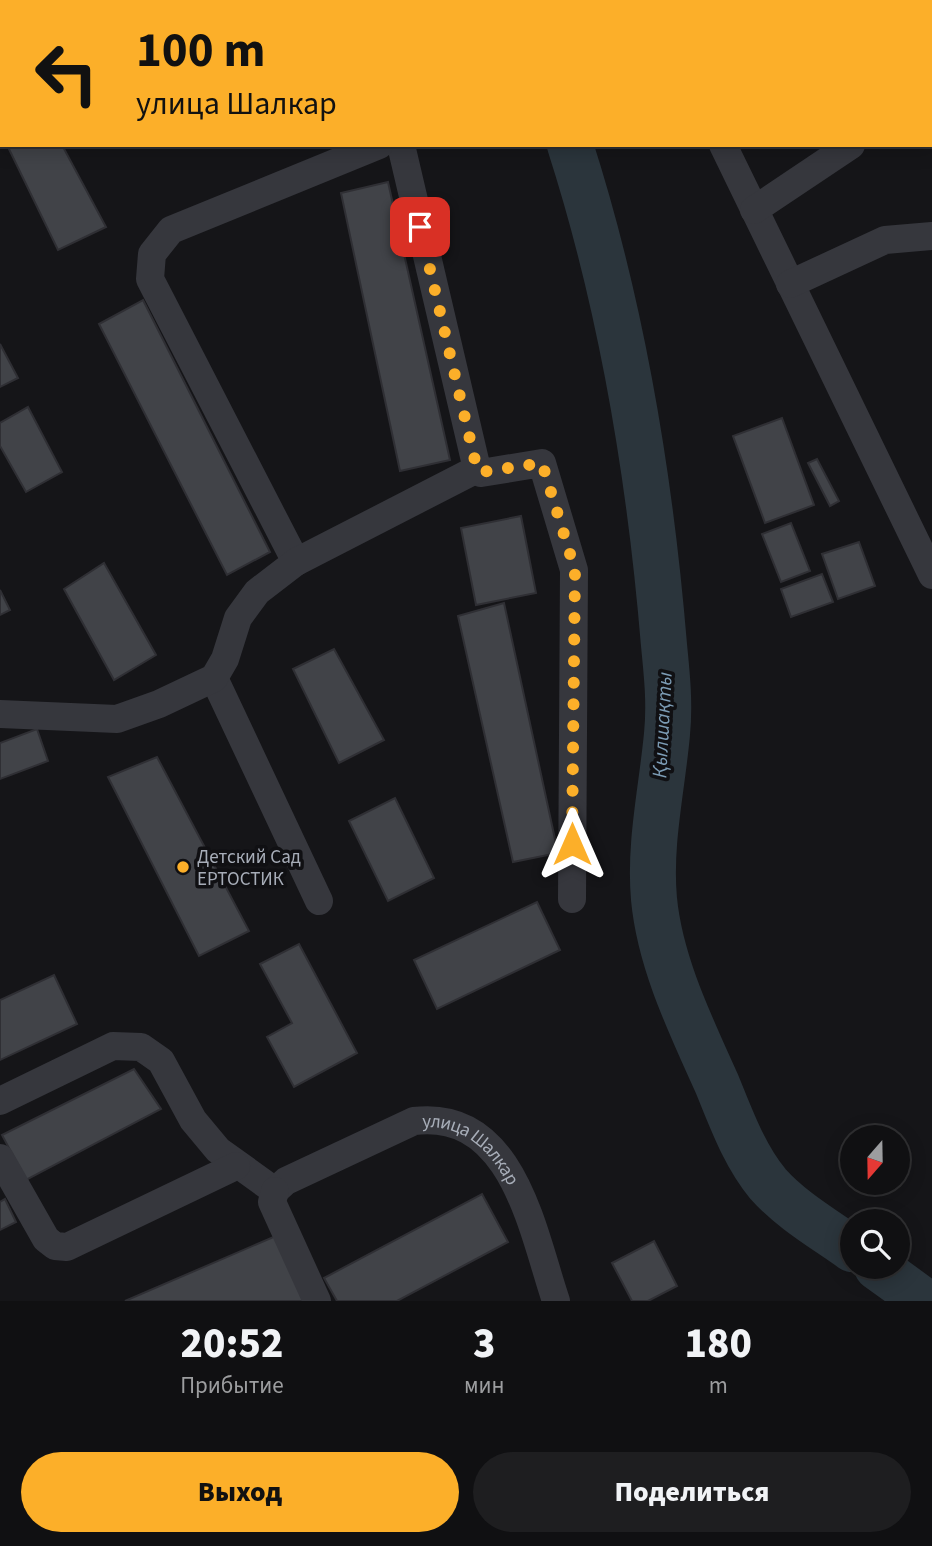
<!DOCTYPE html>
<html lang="ru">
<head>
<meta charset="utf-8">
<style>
	body { margin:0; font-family:"Source Sans 3",sans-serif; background:#1e1e20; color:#f1f3f6; height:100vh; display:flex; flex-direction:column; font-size:26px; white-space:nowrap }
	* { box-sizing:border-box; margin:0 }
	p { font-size:23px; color:#9c9d9f }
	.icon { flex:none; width:38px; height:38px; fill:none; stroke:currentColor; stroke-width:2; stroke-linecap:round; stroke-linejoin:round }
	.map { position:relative; height:1301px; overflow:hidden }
	.sheet { display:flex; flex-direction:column; background:#101012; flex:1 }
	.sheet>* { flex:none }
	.guide { position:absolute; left:0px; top:0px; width:933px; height:147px; box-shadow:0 4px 18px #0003,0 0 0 2px #303032; background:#fcaf29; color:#111; overflow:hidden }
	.needle { width:46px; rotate:200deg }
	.fabs { position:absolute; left:840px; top:1125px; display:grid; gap:14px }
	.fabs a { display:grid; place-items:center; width:70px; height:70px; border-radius:50%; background:#101012; box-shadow:0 4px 18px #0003,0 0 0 2px #303032; font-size:35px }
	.pin { position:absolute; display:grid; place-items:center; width:60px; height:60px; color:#fff; margin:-30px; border-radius:14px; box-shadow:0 4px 10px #0006 }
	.me { position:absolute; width:77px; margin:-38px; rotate:0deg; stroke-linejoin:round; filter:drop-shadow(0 0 5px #0008) }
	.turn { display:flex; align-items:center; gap:24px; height:147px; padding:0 21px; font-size:32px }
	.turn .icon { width:91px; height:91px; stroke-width:2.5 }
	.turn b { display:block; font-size:49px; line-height:60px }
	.eta { display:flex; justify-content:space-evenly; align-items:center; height:119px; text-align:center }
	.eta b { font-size:42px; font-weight:800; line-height:49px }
	.button { display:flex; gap:14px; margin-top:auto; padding:14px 21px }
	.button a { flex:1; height:80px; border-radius:42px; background:#fcaf29; color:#111; font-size:28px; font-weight:800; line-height:80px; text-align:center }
	.button a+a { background:#1e1e20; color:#f1f3f6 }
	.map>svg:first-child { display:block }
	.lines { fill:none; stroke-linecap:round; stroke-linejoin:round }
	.river { stroke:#2b353c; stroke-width:46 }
	.building { fill:#414348; stroke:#2f2f34; stroke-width:2 }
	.minor { stroke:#36373d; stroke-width:28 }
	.route { stroke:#fcaf29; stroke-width:12; stroke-dasharray:0 21.6 }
	.poi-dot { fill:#fcaf29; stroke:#101013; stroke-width:2.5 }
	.labels { text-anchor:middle; stroke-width:7; stroke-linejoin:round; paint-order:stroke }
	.poi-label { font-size:19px; fill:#a7adb8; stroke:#101013; text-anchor:start }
	.street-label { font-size:19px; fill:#a7adb8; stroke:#101013 }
	.water-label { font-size:21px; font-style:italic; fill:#7c9cb5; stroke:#101013 }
</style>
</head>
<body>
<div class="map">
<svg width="932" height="1301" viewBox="0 0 932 1301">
	<rect width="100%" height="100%" fill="#151518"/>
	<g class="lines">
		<!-- river -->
		<g class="river">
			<path d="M 515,0 L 516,2"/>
			<path d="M 570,145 C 622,307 650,476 664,645 C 667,675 670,704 667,734 C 662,789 649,843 654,899 C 660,963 691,1026 717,1084 C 731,1118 744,1155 768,1184 C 791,1210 824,1229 852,1249"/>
			<path d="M 877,1267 L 924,1301"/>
		</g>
	</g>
	<!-- building -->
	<g class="building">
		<path d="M 7,145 L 62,145 L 106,227 L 58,250 Z"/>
		<path d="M 388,182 L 450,460 L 400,471 L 341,193 Z"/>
		<path d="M 143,300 L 270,552 L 227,575 L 99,324 Z"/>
		<path d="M 0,344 L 18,378 L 0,387 Z"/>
		<path d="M 28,407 L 62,472 L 26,492 L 0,446 L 0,423 Z"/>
		<path d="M 782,418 L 814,505 L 765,523 L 733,436 Z"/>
		<path d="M 817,459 L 839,501 L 830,506 L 808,463 Z"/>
		<path d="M 521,516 L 536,593 L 476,605 L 461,528 Z"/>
		<path d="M 791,523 L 810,571 L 781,582 L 762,534 Z"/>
		<path d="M 859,542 L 875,586 L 838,599 L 822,554 Z"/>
		<path d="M 104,563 L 156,655 L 114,680 L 64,589 Z"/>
		<path d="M 822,574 L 833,602 L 791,617 L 781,589 Z"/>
		<path d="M 0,590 L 10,610 L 0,615 Z"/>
		<path d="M 504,603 L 558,853 L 513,862 L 458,616 Z"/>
		<path d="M 334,649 L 384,740 L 339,763 L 293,669 Z"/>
		<path d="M 37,729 L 48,761 L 0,779 L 0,743 Z"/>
		<path d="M 157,757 L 249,931 L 199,956 L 108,777 Z"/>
		<path d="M 395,798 L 434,878 L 388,901 L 349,821 Z"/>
		<path d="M 537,902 L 560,950 L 437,1009 L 414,960 Z"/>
		<path d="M 299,944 L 357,1053 L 294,1087 L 267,1037 L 292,1023 L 260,964 Z"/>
		<path d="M 54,975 L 77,1024 L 0,1060 L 0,1000 Z"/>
		<path d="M 134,1069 L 161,1109 L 26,1180 L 2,1135 Z"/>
		<path d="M 482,1194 L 508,1242 L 397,1301 L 337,1301 L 324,1278 Z"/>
		<path d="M 5,1199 L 16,1222 L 0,1230 L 0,1202 Z"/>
		<path d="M 278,1235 L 306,1301 L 125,1301 Z"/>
		<path d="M 654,1241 L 677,1286 L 648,1301 L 632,1301 L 612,1263 Z"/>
	</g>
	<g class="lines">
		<!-- minor -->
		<g class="minor">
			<path d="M 56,0 L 57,2"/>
			<path d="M 174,0 L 175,2"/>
			<path d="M 333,0 L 334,2"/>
			<path d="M 652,0 L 653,2"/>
			<path d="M 230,2 L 234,0"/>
			<path d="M 931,81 L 932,79"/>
			<path d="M 401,145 L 477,469 L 481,473 L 542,463 L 574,570 L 572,899"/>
			<path d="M 723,145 L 932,575"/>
			<path d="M 754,210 L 851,145"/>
			<path d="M 790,284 L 885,240 L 932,236"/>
			<path d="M 296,562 L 150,279 L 152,254 L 171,230 L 379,145"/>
			<path d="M 214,678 L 319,901"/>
			<path d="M 0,714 L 117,719 L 159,704 L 214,678 L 225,659 L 238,618 L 257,592 L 296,562 L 477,469"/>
			<path d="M 0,1101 L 113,1046 L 141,1047 L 161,1061 L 193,1120 L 218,1150 L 275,1191"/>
			<path d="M 0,1158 L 46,1239 L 55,1246 L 67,1247 L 236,1166"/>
			<path id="s1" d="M 275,1191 L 286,1181 L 414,1121 C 513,1109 532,1230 556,1301"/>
			<path d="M 275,1191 L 272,1202 L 317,1301"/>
		</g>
	</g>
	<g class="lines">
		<!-- route -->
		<path class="route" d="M 420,227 L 477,469 L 481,472 L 542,463 L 575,570 L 572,844"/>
	</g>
	<!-- markers -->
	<circle class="poi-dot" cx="183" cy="867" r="7"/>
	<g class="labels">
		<!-- poi labels -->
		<g class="poi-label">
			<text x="197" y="863">Детский Сад<tspan x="197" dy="22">ЕРТОСТИК</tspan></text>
		</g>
		<!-- street labels -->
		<g class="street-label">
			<text dy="7" stroke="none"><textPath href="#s1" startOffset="224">улица Шалкар</textPath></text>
		</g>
		<!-- water labels -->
		<g class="water-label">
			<text transform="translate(662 725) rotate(-87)" y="7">Қылшақты</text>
		</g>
	</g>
</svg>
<div class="fabs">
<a><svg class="needle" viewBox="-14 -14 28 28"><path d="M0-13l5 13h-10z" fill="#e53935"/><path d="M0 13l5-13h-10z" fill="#9c9d9f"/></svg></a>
<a><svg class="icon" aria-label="search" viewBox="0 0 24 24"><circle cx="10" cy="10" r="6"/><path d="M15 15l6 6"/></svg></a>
</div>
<div class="pin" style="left:420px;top:227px;background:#d93025"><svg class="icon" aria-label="arrive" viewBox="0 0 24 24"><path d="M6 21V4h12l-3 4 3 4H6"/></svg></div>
<svg class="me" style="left:572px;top:844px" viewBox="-20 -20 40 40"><path d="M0-17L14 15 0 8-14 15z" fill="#fcaf29" stroke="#fff" stroke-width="4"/></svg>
<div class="guide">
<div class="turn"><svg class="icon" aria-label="left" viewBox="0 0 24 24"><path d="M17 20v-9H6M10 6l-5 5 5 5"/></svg><div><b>100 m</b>улица Шалкар</div></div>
</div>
</div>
<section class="sheet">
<div class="eta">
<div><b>20:52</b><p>Прибытие</p></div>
<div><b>3</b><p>мин</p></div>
<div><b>180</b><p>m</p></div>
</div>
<div class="button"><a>Выход</a><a>Поделиться</a></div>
</section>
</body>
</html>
